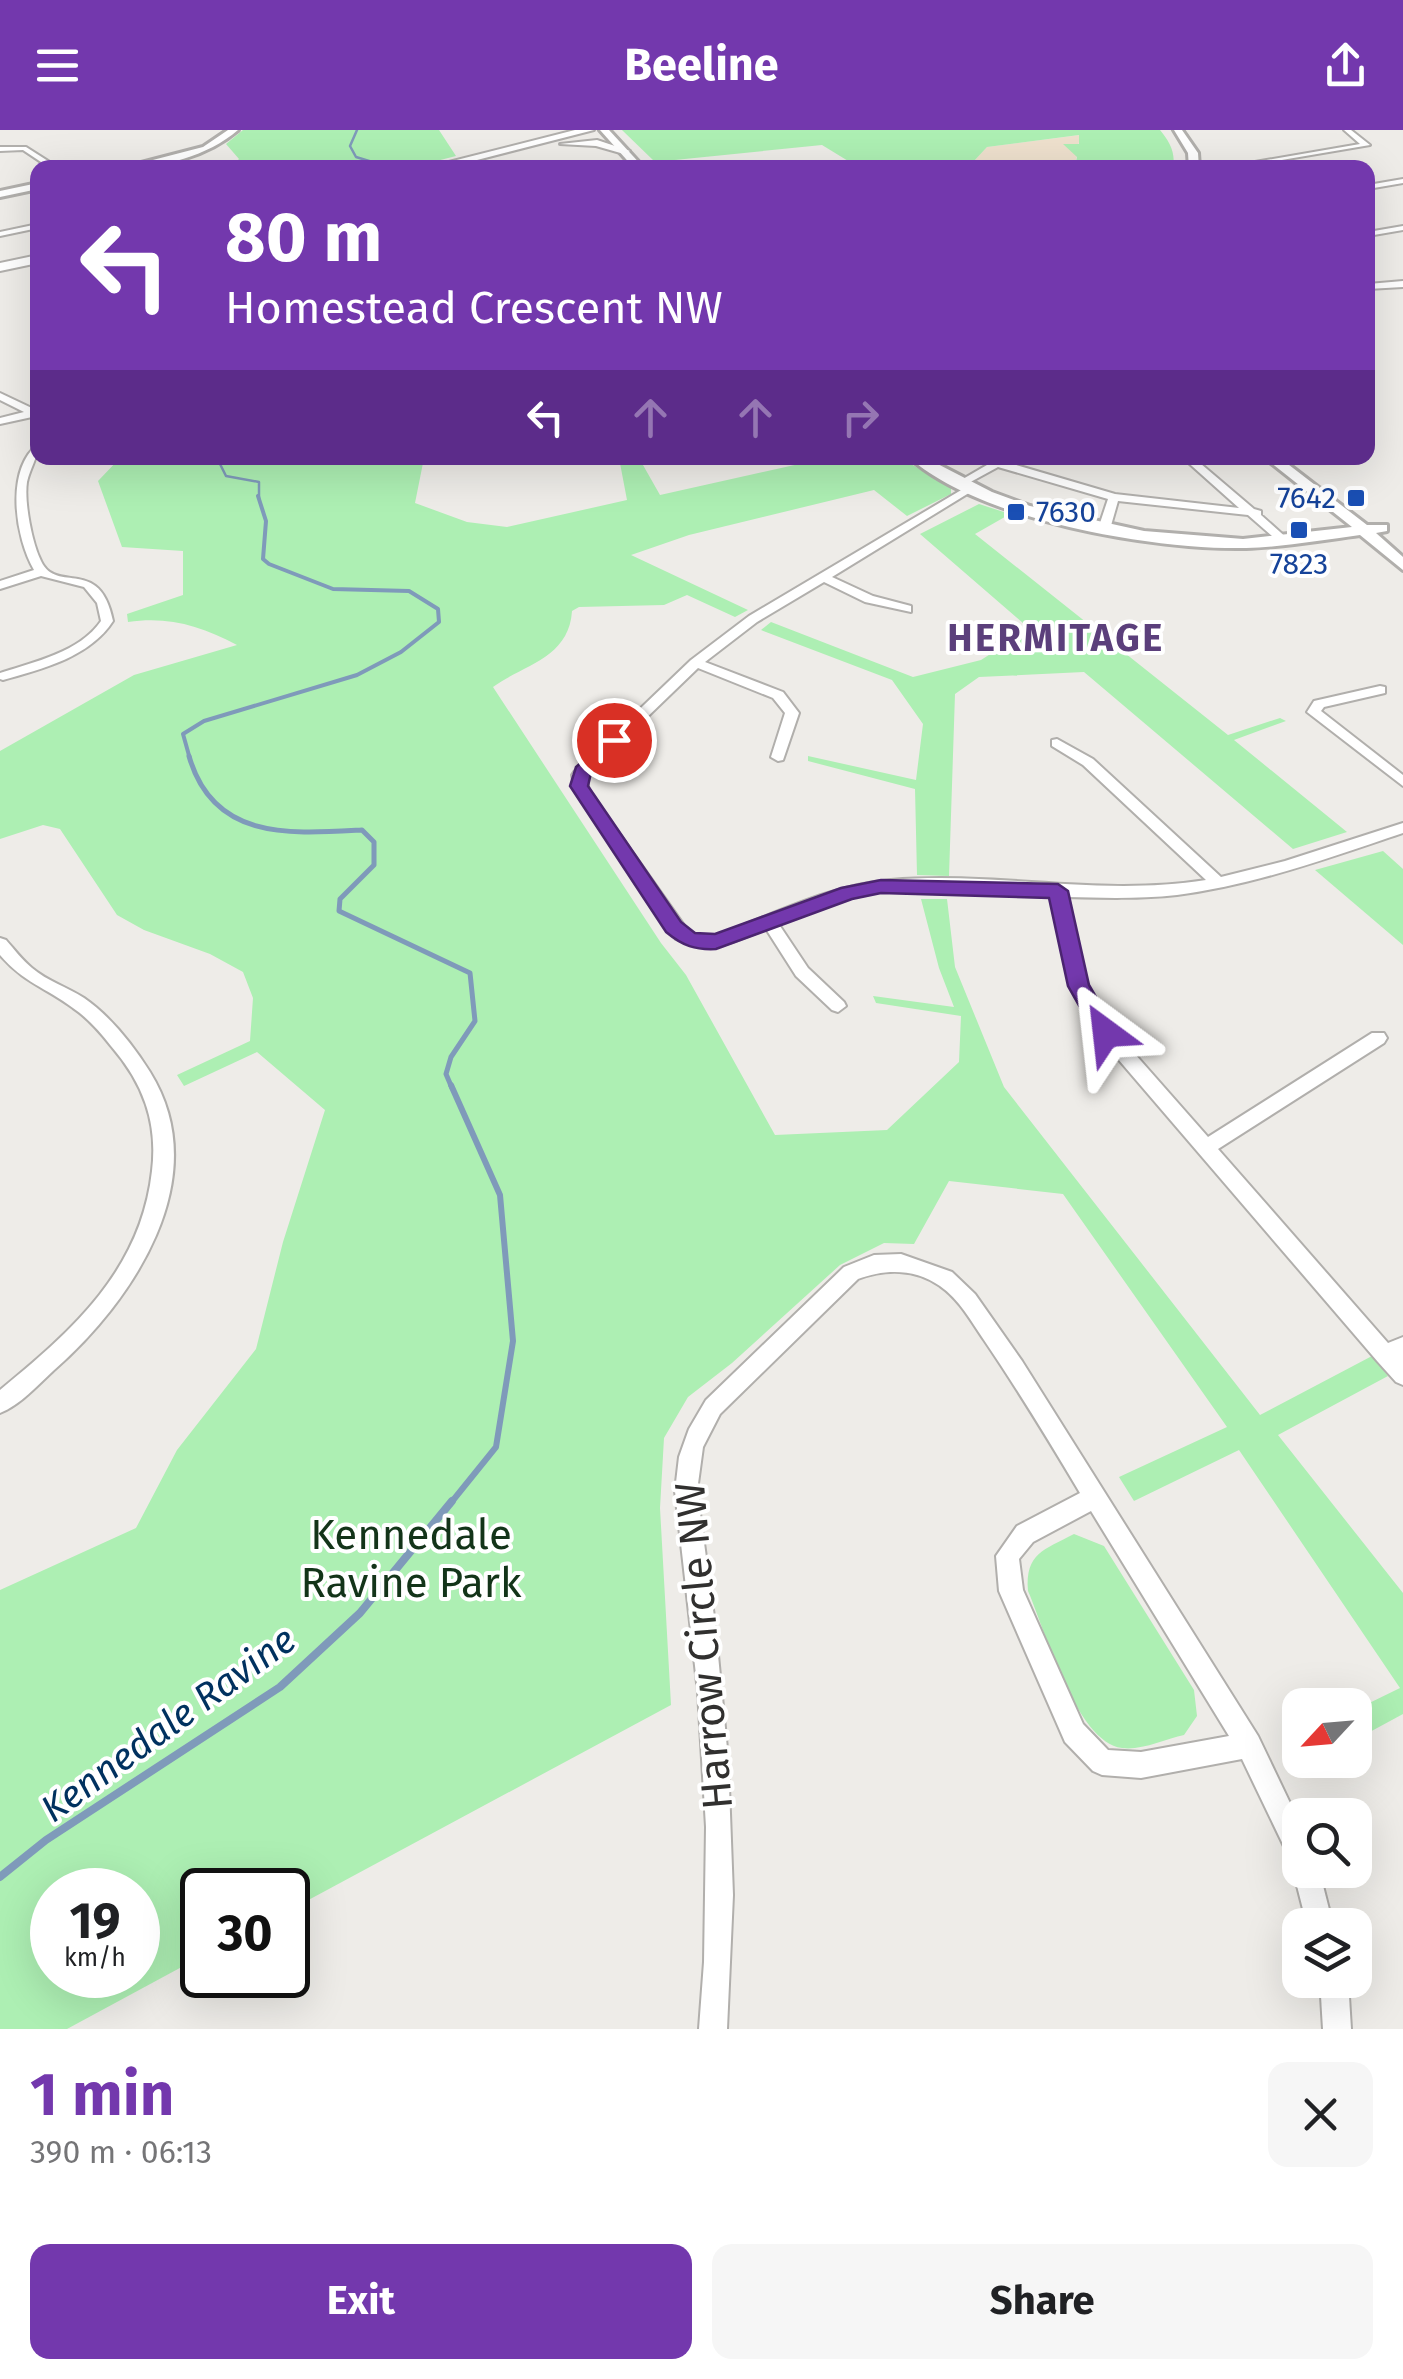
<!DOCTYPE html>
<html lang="en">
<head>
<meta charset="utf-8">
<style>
	body { margin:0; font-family:"Fira Sans",sans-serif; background:#f6f6f6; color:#202124; height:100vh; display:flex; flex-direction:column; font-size:38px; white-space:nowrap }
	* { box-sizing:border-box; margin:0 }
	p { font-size:32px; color:#757577 }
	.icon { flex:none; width:55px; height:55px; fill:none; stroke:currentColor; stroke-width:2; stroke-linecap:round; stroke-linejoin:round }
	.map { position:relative; height:1899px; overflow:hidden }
	.sheet { display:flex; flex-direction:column; background:#fff; flex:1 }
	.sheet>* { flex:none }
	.hud { position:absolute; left:30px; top:30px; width:1345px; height:305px; border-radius:20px; box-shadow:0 10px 40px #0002; background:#7338ad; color:#fff; overflow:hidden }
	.needle { width:65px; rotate:244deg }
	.controls { position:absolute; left:1282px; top:1558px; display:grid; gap:20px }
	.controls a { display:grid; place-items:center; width:90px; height:90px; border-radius:20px; background:#fff; box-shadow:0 10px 40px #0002; font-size:50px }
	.speed { position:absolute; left:30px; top:1738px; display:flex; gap:20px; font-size:50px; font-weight:700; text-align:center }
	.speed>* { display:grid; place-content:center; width:130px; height:130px; border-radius:50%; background:#fff; box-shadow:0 10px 40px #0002; line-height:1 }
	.speed small { font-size:25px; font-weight:400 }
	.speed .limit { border:5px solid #111; border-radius:15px; background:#fff; color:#111 }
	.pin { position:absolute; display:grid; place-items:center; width:85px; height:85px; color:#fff; margin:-42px; border:5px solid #fff; border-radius:50%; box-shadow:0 2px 10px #0007 }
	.me { position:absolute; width:110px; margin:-55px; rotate:330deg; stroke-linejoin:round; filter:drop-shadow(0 0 8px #0008) }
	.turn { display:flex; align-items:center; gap:35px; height:210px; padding:0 30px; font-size:45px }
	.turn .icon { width:130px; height:130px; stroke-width:2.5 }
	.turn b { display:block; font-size:70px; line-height:85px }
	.lanes { display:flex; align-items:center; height:95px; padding:0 30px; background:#0003; justify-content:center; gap:50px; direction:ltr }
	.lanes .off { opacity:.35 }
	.round { display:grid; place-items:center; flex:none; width:105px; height:105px; border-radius:20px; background:#f6f6f6 }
	.head { display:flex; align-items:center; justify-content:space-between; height:170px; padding:0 30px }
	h1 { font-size:60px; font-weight:700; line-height:75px; color:#7338ad }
	.button { display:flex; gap:20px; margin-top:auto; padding:20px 30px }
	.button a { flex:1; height:115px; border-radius:20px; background:#7338ad; color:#fff; font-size:40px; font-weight:700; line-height:115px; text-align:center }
	.button a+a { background:#f6f6f6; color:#202124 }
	header { display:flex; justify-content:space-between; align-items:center; height:130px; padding:0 30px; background:#7338ad; color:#fff; font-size:45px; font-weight:700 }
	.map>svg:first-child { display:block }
	.education { fill:#eee0cd }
	.green { fill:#adefb3; fill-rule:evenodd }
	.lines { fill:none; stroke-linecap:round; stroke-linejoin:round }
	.stream-far4 { stroke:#7f9aba; stroke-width:2.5 }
	.stream-far3 { stroke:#7f9aba; stroke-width:4 }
	.stream-far2 { stroke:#7f9aba; stroke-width:5 }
	.stream-far1 { stroke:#7f9aba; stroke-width:6 }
	.stream { stroke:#7f9aba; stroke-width:8 }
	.minor-casing { stroke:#b1afac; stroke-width:4 }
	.tertiary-casing { stroke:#b1afac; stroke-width:6 }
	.secondary-casing { stroke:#b1afac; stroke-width:4 }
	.minor { fill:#fff; fill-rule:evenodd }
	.tertiary { fill:#fff; fill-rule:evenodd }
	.secondary { fill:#fff; fill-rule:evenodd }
	.route { fill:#7338ad; stroke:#4b2470; stroke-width:2.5 }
	.transit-dot { fill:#1a4fb4; stroke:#fff; stroke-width:4 }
	.labels { text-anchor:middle; stroke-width:8; stroke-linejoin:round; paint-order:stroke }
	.far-transit-label { font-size:30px; fill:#164399; stroke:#fff; text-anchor:end }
	.far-district-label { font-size:38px; font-weight:bold; letter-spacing:2.5px; fill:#5b3f7b; stroke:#fff }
	.water-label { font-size:38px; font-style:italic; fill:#00315f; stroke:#fff }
	.near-park-label { font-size:42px; fill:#133419; stroke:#fff }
	.near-street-label { font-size:42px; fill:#31302f; stroke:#fff }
</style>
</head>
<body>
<header><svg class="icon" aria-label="menu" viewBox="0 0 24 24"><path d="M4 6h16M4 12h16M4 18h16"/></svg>Beeline<svg class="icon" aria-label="share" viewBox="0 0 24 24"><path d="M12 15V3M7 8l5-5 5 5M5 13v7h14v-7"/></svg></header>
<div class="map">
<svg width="1403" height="1899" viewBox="0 0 1403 1899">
	<rect width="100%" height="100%" fill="#eeece8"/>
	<!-- education -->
	<path class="education" d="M 1080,5 L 1075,37 L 945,38 L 974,31 L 987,17 Z"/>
	<!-- green -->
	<g class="green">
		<path d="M 243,0 L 439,0 L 456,26 L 409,38 L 231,37 L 239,29 L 226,14 Z"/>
		<path d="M 622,0 L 1160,0 C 1169,11 1176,22 1173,38 L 1075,37 L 1077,27 L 1063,14 L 1079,14 L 1079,5 L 987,17 L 974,31 L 945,38 L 858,37 L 822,15 L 655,32 Z"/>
		<path d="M 120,328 L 424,328 L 415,373 L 467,392 L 507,397 L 627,370 L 619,328 L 639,328 L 660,365 L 826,328 L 901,328 L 951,358 L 951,364 L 907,386 L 874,360 L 689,405 L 631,425 L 748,480 L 735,487 L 687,465 L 664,475 L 579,477 L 572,481 C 569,528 525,534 493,557 L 661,813 L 686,845 L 775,1005 L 887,1000 L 959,932 L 961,886 L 876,873 L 873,866 L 954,877 L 939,838 L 921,769 L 947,769 L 955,837 L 1004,957 L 1260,1285 L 1372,1226 L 1388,1246 L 1278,1305 L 1403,1463 L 1403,1584 L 1355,1610 L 1355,1580 L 1400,1558 L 1239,1320 L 1134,1371 L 1119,1347 L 1227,1297 L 1063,1064 L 949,1051 L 914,1114 L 884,1113 L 840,1135 L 732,1233 L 688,1267 L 664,1308 L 660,1378 L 671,1575 L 288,1781 L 288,1760 L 202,1760 L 202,1826 L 67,1899 L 0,1899 L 0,1460 L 136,1398 L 177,1320 L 256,1219 L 283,1112 L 325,980 L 257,922 L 184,956 L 177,945 L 250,911 L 253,868 L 243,842 L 210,824 L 144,800 L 117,785 L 60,699 L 43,695 L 0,709 L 0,621 L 134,545 L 237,515 C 201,496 169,486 128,492 L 127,484 L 183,465 L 183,421 L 122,417 L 98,351 ZM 52,1760 L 138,1760 L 138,1845 L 52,1845 Z"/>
		<path d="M 979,374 L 1010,384 L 975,404 L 1228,605 L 1280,588 L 1286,591 L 1234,610 L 1347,702 L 1293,719 L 1084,542 L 979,547 L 955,564 L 949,746 L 917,745 L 915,659 L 808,631 L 808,626 L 916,650 L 923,594 L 892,550 L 761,500 L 771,492 L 913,547 L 981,530 L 1030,499 L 920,404 Z"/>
		<path d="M 1383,721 L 1403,739 L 1403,815 L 1315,740 Z"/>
		<path d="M 1074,1404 L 1104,1416 L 1194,1560 L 1197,1586 L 1184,1605 C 1166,1609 1140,1621 1122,1618 C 1076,1612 1045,1500 1028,1461 C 1025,1423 1044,1420 1074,1404 Z"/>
	</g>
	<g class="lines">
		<!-- stream-far4 -->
		<g class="stream-far4">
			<path d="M 357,0 L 350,16 L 356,27 L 392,38"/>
			<path d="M 217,328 L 226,346 L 259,352 L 259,369"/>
		</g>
		<!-- stream-far3 -->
		<path class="stream-far3" d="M 190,629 L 183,604 L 204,591 L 357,545 L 401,522 L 439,492 L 438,479 L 409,461 L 333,459 L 269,434 L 263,429 L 266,391 L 258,366"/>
		<!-- stream-far2 -->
		<path class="stream-far2" d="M 189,626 C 213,711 291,704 362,700 L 374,712 L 374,735 L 340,769 L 339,781 L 470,843 L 475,891 L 451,927 L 446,944 L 452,958"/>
		<!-- stream-far1 -->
		<path class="stream-far1" d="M 450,1374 L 496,1317 L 513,1211 L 500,1065 L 451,955"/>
		<!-- stream -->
		<path class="stream" d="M 0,1747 L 46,1710 L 280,1557 L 360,1483 L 452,1371"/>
		<!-- minor casing -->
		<g class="minor-casing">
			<g id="minor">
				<path d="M 1344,0 L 1351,0 L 1370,15 L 1264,33 L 1266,38 L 1259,38 L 1255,32 L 1360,14 Z"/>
				<path d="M 0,17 L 26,17 L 59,38 L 50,38 L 23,20 L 0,21 Z"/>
				<path d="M 796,36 L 806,38 L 793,38 Z"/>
				<path d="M 1403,49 L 1403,53 L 1368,59 L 1368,55 Z"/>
				<path d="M 38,94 L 38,98 L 0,106 L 0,102 Z"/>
				<path d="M 1403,96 L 1403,100 L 1368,106 L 1368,102 Z"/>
				<path d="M 1403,151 L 1403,157 L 1368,159 L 1368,154 Z"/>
				<path d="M 0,263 L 38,281 L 38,289 L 32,287 L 0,294 L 0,288 L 24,282 L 0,270 Z"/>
				<path d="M 38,314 C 38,328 30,338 27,352 C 24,372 32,413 41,431 C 57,465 100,425 113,491 C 90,527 42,539 3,550 L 0,549 L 0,543 C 34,532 80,522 101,491 L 97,473 L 84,457 L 41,446 L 0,459 L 0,451 L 34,440 C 15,407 5,340 38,314 Z"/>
				<path d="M 999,328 L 1011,328 L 1006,332 L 1115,364 L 1239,378 L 1183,328 L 1194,328 L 1254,379 L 1261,381 L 1261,385 L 1289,410 L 1279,412 L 1248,385 L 1118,371 L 1110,399 L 1104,402 L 1098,399 L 1108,369 L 998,337 L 965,355 L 956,353 Z"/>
				<path d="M 968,356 L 977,358 L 832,447 L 873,466 L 911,476 L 911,482 L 865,472 L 824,452 L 757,492 L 705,532 L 783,562 L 799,583 L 783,630 L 778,631 L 771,627 L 785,583 L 773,568 L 698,538 L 586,646 L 589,661 L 688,801 L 701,807 L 715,806 C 773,785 829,755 891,750 C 996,741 1099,767 1206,750 L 1083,635 L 1052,616 L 1052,610 L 1057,609 L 1093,629 L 1221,747 L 1285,731 L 1403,693 L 1403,703 C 1329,728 1254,755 1177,765 C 1140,769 1103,768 1067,767 L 1086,855 L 1112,898 L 1208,1007 L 1372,903 L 1384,903 L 1387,908 L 1384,913 L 1218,1019 L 1388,1213 L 1403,1207 L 1403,1255 L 1396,1252 L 1378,1232 L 1100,908 L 1070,855 L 1051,766 C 991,761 926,752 866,764 C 836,770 807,782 778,793 L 808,838 L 844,872 L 846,876 L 838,882 L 832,880 L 796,846 L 766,799 C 731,812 712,826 676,809 L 575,661 L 572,645 L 574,642 L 691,530 L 749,486 Z"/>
				<path d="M 1380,556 L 1385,557 L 1385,563 L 1324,577 L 1321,581 L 1403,645 L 1403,656 L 1307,582 L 1314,571 Z"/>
				<path d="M 0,808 L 6,810 C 14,819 22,830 32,838 C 47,851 67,857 84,868 C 110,886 133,915 150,942 C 216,1048 133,1171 53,1241 C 38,1255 20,1275 0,1283 L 0,1260 C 73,1200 141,1140 152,1041 C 158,992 143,953 111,916 C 100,902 88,888 73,878 C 45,857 24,853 0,825 Z"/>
				<path d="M 901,1124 L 952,1142 L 975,1164 L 1022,1231 L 1258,1606 L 1300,1694 L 1300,1740 L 1319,1740 L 1333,1795 L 1307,1795 L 1293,1740 L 1296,1733 L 1291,1731 L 1242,1629 L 1141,1648 L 1102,1645 L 1093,1641 L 1065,1612 L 999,1461 L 996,1426 L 1017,1396 L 1080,1363 C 1049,1311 1018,1260 984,1210 C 971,1191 959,1169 940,1156 C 915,1138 884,1139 858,1149 L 720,1284 L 703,1317 L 697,1361 L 715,1494 L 728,1629 L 733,1765 L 727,1899 L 699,1899 L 704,1832 L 706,1697 L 698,1562 L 675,1361 L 679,1327 L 689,1299 L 706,1270 L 844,1137 L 874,1125 ZM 1091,1381 L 1229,1606 L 1141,1622 L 1108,1620 L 1083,1594 L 1023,1460 L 1019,1429 L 1033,1412 Z"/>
				<path d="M 1320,1850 L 1348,1850 L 1351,1899 L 1323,1899 Z"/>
			</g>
		</g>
		<!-- tertiary casing -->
		<g class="tertiary-casing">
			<g id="tertiary">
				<path d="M 228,0 L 238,0 C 208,26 162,38 122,38 L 203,17 Z"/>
				<path d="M 600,0 L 609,0 L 644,38 L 634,38 Z"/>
				<path d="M 1174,0 L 1182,0 L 1198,23 L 1199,38 L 1189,38 L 1188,23 Z"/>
				<path d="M 38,53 L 38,59 L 0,67 L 0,61 Z"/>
				<path d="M 910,328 L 926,328 L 992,362 L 1030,376 L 1144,401 L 1243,409 L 1352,397 L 1265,328 L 1280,328 L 1367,395 L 1387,395 L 1387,401 L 1376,403 L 1403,427 L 1403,440 L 1360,405 C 1322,410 1284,417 1246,418 C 1155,420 979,390 910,328 Z"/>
			</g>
		</g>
		<!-- secondary casing -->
		<g class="secondary-casing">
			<g id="secondary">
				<path d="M 575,0 L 594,0 L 446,38 L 425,38 Z"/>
				<path d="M 597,10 L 630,21 L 624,24 L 596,16 L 560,14 Z"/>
				<path d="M 38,125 L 38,133 L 0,141 L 0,133 Z"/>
			</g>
		</g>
		<!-- minor -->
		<use href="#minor" class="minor"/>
		<!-- tertiary -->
		<use href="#tertiary" class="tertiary"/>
		<!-- secondary -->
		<use href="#secondary" class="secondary"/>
	</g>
	<!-- route -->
	<path class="route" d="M 614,604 L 623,610 L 591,643 L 588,656 L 681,792 L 695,803 L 715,804 L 841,758 L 881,750 L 1058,754 L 1068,761 L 1089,855 L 1117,903 L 1114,909 L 1098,909 L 1068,856 L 1049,768 L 881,763 L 852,769 L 716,819 C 695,820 683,816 666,802 L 570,656 L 576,637 Z"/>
	<!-- markers -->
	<g class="transit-dot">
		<rect x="1346" y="358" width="20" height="20" rx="5"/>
		<rect x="1006" y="372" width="20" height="20" rx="5"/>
		<rect x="1289" y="390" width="20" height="20" rx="5"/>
	</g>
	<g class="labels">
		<!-- far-transit labels -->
		<g class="far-transit-label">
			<text x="1336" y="378">7642</text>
			<text x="1036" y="392" text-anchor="start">7630</text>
			<text x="1299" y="444" text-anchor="middle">7823</text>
		</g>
		<!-- far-district labels -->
		<g class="far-district-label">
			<text x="1056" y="521">HERMITAGE</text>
		</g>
		<!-- water labels -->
		<g class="water-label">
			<text transform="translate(168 1594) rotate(-36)" y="13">Kennedale Ravine</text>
		</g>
		<!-- near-park labels -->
		<g class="near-park-label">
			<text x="411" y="1419">Kennedale<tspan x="411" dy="48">Ravine Park</tspan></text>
		</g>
		<!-- near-street labels -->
		<g class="near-street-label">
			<text transform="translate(703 1516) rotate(-95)" y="15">Harrow Circle NW</text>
		</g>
	</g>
</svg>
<div class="controls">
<a><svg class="needle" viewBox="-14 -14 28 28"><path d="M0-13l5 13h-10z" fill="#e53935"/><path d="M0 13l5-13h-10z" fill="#757577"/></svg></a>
<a><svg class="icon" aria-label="search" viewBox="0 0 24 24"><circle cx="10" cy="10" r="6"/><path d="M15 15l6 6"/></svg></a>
<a><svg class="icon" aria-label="layers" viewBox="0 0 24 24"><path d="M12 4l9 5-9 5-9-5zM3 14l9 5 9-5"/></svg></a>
</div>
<div class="speed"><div>19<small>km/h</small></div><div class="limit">30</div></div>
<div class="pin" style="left:614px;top:610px;background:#d93025"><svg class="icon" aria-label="arrive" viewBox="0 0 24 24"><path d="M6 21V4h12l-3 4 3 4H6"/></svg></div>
<svg class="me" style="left:1106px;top:903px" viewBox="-20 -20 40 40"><path d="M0-17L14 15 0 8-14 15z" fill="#7338ad" stroke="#fff" stroke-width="4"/></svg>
<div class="hud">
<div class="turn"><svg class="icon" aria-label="left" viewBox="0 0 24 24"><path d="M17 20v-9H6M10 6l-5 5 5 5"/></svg><div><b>80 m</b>Homestead Crescent NW</div></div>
<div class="lanes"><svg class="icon" aria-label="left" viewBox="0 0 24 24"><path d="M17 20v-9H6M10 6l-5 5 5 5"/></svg><svg class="icon off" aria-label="ahead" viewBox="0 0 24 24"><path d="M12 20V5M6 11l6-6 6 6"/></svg><svg class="icon off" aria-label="ahead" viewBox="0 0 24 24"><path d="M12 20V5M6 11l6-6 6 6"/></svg><svg class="icon off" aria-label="right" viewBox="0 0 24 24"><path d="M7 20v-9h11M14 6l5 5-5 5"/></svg></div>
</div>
</div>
<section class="sheet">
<div class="head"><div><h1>1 min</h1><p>390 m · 06:13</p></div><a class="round"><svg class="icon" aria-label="close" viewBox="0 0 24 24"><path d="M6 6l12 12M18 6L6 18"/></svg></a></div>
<div class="button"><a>Exit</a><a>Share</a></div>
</section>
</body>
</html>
